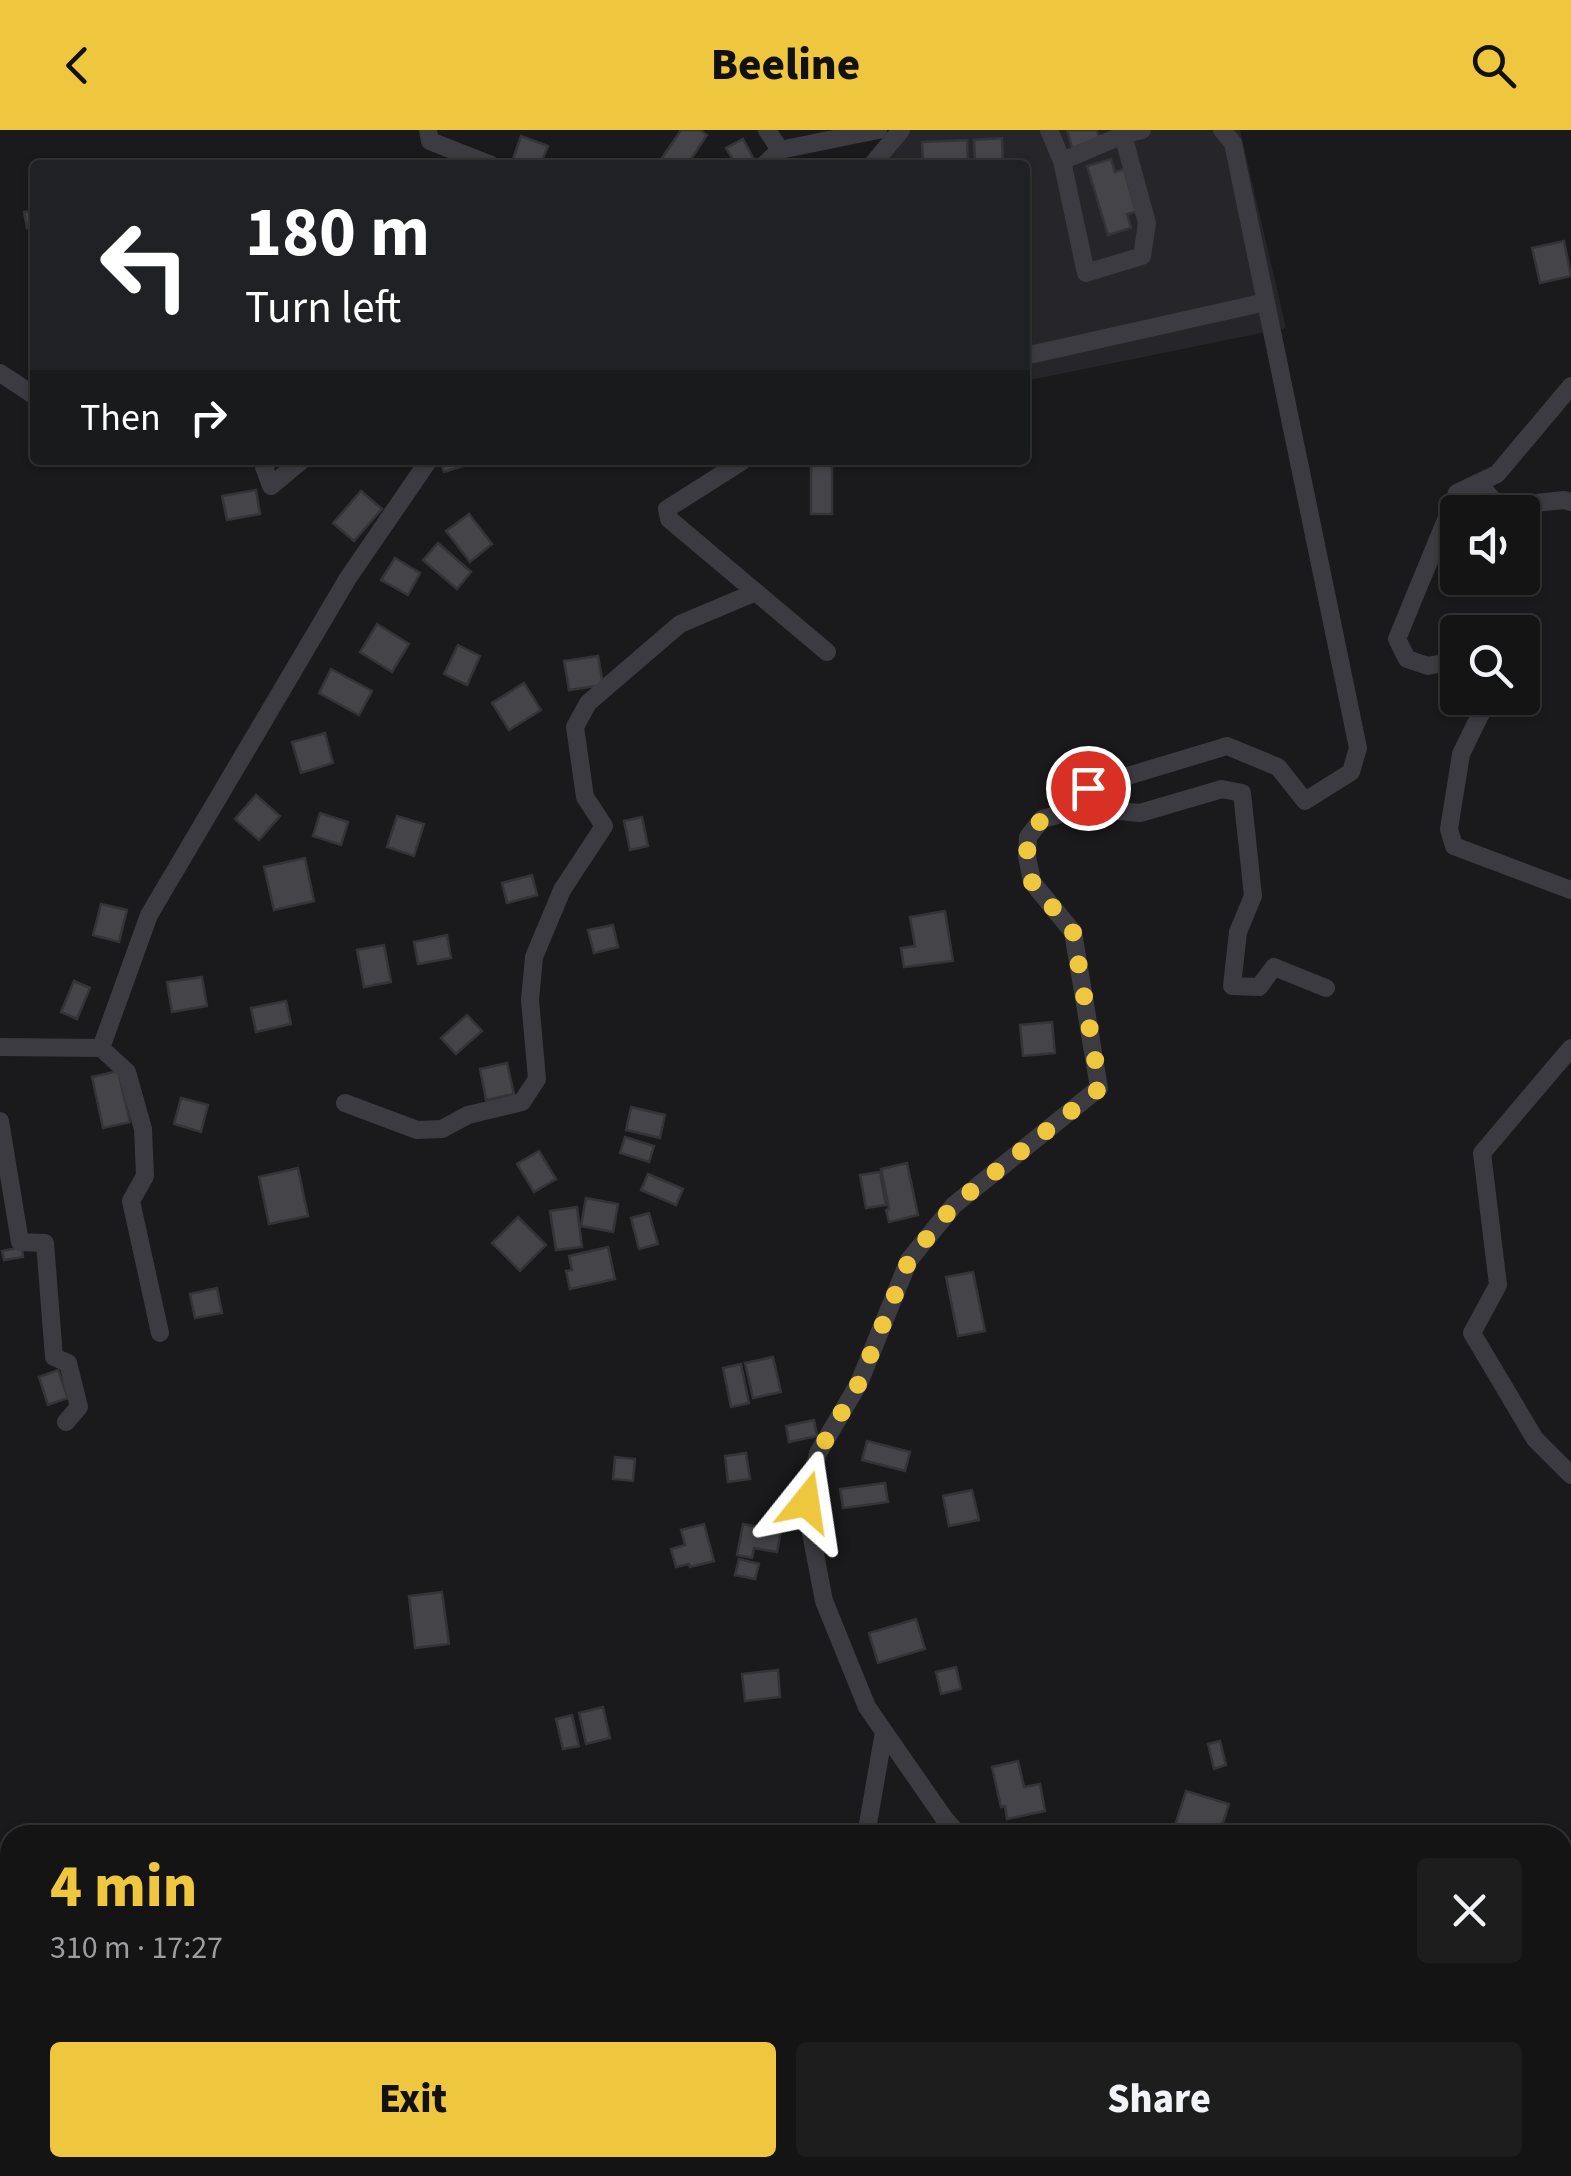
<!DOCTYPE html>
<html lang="en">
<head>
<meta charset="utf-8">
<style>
	body { margin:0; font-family:"Source Sans 3",sans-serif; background:#1d1d1e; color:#f1f3f6; height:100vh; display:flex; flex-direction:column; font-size:38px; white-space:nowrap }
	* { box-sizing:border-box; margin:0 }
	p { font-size:32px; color:#9d9ea0 }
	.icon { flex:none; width:55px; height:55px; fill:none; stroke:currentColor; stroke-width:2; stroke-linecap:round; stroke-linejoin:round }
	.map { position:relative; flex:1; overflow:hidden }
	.details { position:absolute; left:0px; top:1695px; width:1572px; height:352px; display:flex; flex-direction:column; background:#141415; border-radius:30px 30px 0 0; box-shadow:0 2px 8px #0004,0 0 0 2px #333334 }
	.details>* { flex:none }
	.guide { position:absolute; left:30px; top:30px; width:1000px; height:305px; border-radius:10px; box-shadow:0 2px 8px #0004,0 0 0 2px #333334; background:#202124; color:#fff; overflow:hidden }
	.buttons { position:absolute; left:1440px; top:365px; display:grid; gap:20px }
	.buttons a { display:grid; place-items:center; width:100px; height:100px; border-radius:10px; background:#141415; box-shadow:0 2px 8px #0004,0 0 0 2px #333334; font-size:50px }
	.pin { position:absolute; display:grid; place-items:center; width:85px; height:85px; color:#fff; margin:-42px; border:5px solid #fff; border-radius:50%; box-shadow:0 2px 10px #0007 }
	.me { position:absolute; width:110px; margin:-55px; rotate:15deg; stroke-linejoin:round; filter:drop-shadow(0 0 8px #0008) }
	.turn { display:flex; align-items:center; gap:35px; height:210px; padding:0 50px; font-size:45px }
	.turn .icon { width:130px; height:130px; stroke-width:2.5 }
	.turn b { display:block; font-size:70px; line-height:85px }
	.then { display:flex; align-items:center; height:95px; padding:0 50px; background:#0003; gap:20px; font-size:38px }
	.round { display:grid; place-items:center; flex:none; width:105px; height:105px; border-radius:10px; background:#1d1d1e }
	.headline { display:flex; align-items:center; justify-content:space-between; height:170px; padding:0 50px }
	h1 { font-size:60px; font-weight:800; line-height:75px; color:#efc73e }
	.action { display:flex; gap:20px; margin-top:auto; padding:20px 50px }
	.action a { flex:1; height:115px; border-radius:10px; background:#efc73e; color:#111; font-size:40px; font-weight:800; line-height:115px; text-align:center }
	.action a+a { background:#1d1d1e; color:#f1f3f6 }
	header { display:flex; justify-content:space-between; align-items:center; height:130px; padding:0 50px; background:#efc73e; color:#111; font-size:45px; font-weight:800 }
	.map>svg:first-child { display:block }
	.built { fill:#262529 }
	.building { fill:#444449; stroke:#343438; stroke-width:2.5 }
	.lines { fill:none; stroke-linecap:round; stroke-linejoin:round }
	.minor { stroke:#3b3b41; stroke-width:18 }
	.route { stroke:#efc73e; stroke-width:18; stroke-dasharray:0 32.4 }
</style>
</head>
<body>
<header><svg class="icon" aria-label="back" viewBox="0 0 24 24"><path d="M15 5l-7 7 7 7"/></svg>Beeline<svg class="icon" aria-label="search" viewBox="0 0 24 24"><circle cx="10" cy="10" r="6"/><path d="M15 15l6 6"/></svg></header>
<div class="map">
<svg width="1571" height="2046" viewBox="0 0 1571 2046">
	<rect width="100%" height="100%" fill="#1a1a1c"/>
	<!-- built -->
	<path class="built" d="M 891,0 L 1240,0 L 1286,198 L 1025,251 L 1025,35 L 859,35 Z"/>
	<!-- building -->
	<g class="building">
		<path d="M 681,0 L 700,0 L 707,5 L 687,35 L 666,35 L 660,31 Z"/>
		<path d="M 1067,0 L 1097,0 L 1100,10 L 1072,18 Z"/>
		<path d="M 521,6 L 548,16 L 540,35 L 511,35 Z"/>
		<path d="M 1002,8 L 1003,35 L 975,35 L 974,10 Z"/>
		<path d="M 743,9 L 757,35 L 736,35 L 726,18 Z"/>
		<path d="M 967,10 L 968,35 L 923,35 L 922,12 Z"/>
		<path d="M 1111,29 L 1115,42 L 1124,39 L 1136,82 L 1127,84 L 1131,98 L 1108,105 L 1087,36 Z"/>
		<path d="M 35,80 L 35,96 L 27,98 L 24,82 Z"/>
		<path d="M 1564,111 L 1571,146 L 1540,153 L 1532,118 Z"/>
		<path d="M 440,330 L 461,330 L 463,336 L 444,342 Z"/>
		<rect x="811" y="330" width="21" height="54"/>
		<path d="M 256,360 L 260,384 L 227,390 L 222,366 Z"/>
		<path d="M 361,361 L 382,379 L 354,411 L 333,393 Z"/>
		<path d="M 469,384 L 492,414 L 470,432 L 446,401 Z"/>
		<path d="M 438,413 L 471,442 L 457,459 L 423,430 Z"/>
		<path d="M 395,428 L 420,443 L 408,465 L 381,450 Z"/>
		<path d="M 377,494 L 409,514 L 392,542 L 360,522 Z"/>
		<path d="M 458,515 L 480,526 L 467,555 L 444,544 Z"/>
		<path d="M 598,526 L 603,555 L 569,560 L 564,531 Z"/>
		<path d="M 331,539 L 372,561 L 359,585 L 319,563 Z"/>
		<path d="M 524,553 L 541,580 L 509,600 L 492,573 Z"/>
		<path d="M 325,603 L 333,633 L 301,643 L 292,612 Z"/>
		<path d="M 256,665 L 280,686 L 259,710 L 235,689 Z"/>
		<path d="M 320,683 L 348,692 L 341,715 L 313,706 Z"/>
		<path d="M 397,686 L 424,694 L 414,726 L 387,717 Z"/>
		<path d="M 642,687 L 648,716 L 630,720 L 624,691 Z"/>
		<path d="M 305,728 L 314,771 L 274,780 L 264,737 Z"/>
		<path d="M 532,745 L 537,765 L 507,773 L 502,753 Z"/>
		<path d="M 101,774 L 127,780 L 119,812 L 93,805 Z"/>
		<path d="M 945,781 L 953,831 L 904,837 L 901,818 L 915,816 L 910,787 Z"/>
		<path d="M 613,795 L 618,817 L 594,823 L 588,800 Z"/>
		<path d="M 447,805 L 451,828 L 418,834 L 414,812 Z"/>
		<path d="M 384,815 L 391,852 L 364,857 L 357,820 Z"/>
		<path d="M 202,847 L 207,876 L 172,882 L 167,852 Z"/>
		<path d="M 74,851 L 90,858 L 77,889 L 61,882 Z"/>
		<path d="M 286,871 L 291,894 L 256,902 L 251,878 Z"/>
		<path d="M 467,885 L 482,901 L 456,924 L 441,908 Z"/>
		<path d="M 1052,892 L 1055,923 L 1023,926 L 1020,895 Z"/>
		<path d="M 507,933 L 514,964 L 486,970 L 480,939 Z"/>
		<path d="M 118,941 L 130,992 L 103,998 L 92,947 Z"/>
		<path d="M 181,968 L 208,975 L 201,1002 L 174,994 Z"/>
		<path d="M 631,977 L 665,985 L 660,1008 L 626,1000 Z"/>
		<path d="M 625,1007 L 654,1016 L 649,1032 L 620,1023 Z"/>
		<path d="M 539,1021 L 556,1049 L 534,1062 L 517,1034 Z"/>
		<path d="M 907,1033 L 918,1085 L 889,1092 L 886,1080 L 889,1079 L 881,1039 Z"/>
		<path d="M 298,1038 L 308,1086 L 269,1094 L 259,1047 Z"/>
		<path d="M 880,1042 L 886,1075 L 866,1078 L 860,1045 Z"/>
		<path d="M 648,1044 L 683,1059 L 676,1075 L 641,1060 Z"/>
		<path d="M 586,1068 L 618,1074 L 613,1102 L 581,1096 Z"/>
		<path d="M 577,1077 L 582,1117 L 556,1120 L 550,1081 Z"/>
		<path d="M 649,1083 L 658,1114 L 639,1119 L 631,1088 Z"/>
		<path d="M 518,1087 L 546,1115 L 520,1141 L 492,1113 Z"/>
		<path d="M 22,1117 L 23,1127 L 4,1130 L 2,1121 Z"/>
		<path d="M 608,1117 L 615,1149 L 570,1159 L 566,1141 L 572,1140 L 569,1126 Z"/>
		<path d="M 973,1142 L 985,1201 L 958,1206 L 946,1147 Z"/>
		<path d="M 217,1158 L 222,1183 L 195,1188 L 190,1164 Z"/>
		<path d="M 773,1227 L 781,1262 L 753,1268 L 745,1233 Z"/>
		<path d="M 741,1234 L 749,1273 L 731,1277 L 723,1238 Z"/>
		<path d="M 58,1240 L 68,1268 L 48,1275 L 39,1247 Z"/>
		<path d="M 814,1290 L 817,1306 L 789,1312 L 786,1296 Z"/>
		<path d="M 867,1311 L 910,1322 L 905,1341 L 862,1330 Z"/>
		<path d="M 746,1323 L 750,1349 L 728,1352 L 725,1326 Z"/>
		<path d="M 615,1327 L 635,1329 L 633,1351 L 613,1349 Z"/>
		<path d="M 885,1353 L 888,1372 L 843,1378 L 840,1359 Z"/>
		<path d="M 972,1360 L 979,1390 L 949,1396 L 943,1366 Z"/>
		<path d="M 704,1394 L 714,1431 L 690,1437 L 689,1434 L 676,1437 L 671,1419 L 685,1415 L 681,1400 Z"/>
		<path d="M 743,1394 L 781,1401 L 777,1422 L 754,1418 L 752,1428 L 737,1425 Z"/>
		<path d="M 739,1429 L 759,1434 L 755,1449 L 735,1445 Z"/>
		<path d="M 442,1462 L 449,1514 L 415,1518 L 409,1466 Z"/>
		<path d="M 916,1489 L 925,1519 L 878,1533 L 869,1503 Z"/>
		<path d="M 956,1537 L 961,1559 L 941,1564 L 936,1542 Z"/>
		<path d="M 778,1540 L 780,1567 L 745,1571 L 742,1544 Z"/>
		<path d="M 603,1577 L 610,1608 L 586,1614 L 579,1583 Z"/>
		<path d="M 572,1585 L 579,1616 L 563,1619 L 556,1589 Z"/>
		<path d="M 1220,1611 L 1226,1635 L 1214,1639 L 1208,1614 Z"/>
		<path d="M 1018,1631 L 1024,1657 L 1040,1654 L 1045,1681 L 1007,1689 L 1005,1676 L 1001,1677 L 992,1637 Z"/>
		<path d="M 1186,1661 L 1229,1674 L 1219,1705 L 1172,1705 Z"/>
		<path d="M 163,2038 L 201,2038 L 203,2046 L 165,2046 Z"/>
	</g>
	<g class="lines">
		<!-- minor -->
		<g class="minor">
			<path d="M 428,0 L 430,11 L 491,35"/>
			<path d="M 1049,0 L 1062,31 L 1086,143 L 1142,126 L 1147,93 L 1123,5 L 1062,31"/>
			<path d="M 1123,5 L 1142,0"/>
			<path d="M 780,20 L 878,0"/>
			<path d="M 764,35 L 780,20 L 767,0"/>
			<path d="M 872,35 L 901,0"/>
			<path d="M 1025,226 L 1266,172"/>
			<path d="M 0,243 L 35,266"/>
			<path d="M 269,330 L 264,337 L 271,356 L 302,330"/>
			<path d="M 744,330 L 667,379 L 669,389 L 827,522"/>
			<path d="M 1478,353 L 1499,377 L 1564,370 L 1571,372"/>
			<path d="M 1522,515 L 1522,518"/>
			<path d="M 1458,530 L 1428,536 L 1407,529 L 1397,509 L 1457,363 L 1497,344 L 1571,256"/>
			<path d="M 1498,568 L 1483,579 L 1461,624 L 1449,699 L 1454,716 L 1571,760"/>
			<path d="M 1084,678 L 1088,658 L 1227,616 L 1278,637 L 1305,671 L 1351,642 L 1358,618 L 1233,13 L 1222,0"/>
			<path d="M 0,917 L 101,918 L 127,942 L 143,999 L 145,1046 L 131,1071 L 160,1203"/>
			<path d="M 101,918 L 149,785 L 348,448 L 429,330"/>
			<path d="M 1571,918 L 1482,1023 L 1498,1155 L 1472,1203 L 1535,1309 L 1571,1345"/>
			<path d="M 345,973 L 417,1000 L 442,999 L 468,985 L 522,972 L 537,949 L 530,870 L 534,827 L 562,760 L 604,696 L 585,667 L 575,597 L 588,573 L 680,494 L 756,462"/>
			<path d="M 0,991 L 20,1112 L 45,1113 L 54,1227 L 68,1233 L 79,1277 L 66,1292"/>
			<path d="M 866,1705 L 884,1602"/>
			<path d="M 959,1705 L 944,1688 L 867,1577 L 824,1471 L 805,1372 L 818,1323 L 859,1253 L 909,1130 L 954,1075 L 1099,958 L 1073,802 L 1032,752 L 1027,726 L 1028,707 L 1042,689 L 1084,678 L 1140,683 L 1222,659 L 1242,663 L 1253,766 L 1238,802 L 1232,856 L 1259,857 L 1274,837 L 1326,858"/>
			<path d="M 1562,1874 L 1571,1875"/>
			<path d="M 701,2046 L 728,2038"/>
			<path d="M 883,2046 L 889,2038"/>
		</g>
	</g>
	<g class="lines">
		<!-- route -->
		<path class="route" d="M 806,1372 L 818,1323 L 859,1253 L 909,1130 L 954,1075 L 1100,958 L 1073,802 L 1032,752 L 1027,726 L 1028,707 L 1042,689 L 1084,678 L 1088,658"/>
	</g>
</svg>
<div class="buttons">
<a><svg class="icon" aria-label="sound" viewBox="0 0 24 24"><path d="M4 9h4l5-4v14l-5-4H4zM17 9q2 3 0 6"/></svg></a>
<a><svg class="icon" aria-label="search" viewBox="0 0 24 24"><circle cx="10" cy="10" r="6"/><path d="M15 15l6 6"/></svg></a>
</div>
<div class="pin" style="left:1088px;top:658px;background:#d93025"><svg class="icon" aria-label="arrive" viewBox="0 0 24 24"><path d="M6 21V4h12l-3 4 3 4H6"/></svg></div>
<svg class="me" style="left:806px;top:1372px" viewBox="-20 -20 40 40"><path d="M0-17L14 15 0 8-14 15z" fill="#efc73e" stroke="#fff" stroke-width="4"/></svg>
<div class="guide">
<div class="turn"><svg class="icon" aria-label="left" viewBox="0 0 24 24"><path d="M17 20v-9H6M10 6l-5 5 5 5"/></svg><div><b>180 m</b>Turn left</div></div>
<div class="then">Then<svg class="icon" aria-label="right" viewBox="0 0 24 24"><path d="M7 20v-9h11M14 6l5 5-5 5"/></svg></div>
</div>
<section class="details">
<div class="headline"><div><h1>4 min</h1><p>310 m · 17:27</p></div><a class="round"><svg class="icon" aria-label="close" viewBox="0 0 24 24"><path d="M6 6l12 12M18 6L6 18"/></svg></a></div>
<div class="action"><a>Exit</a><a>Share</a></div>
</section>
</div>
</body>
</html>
